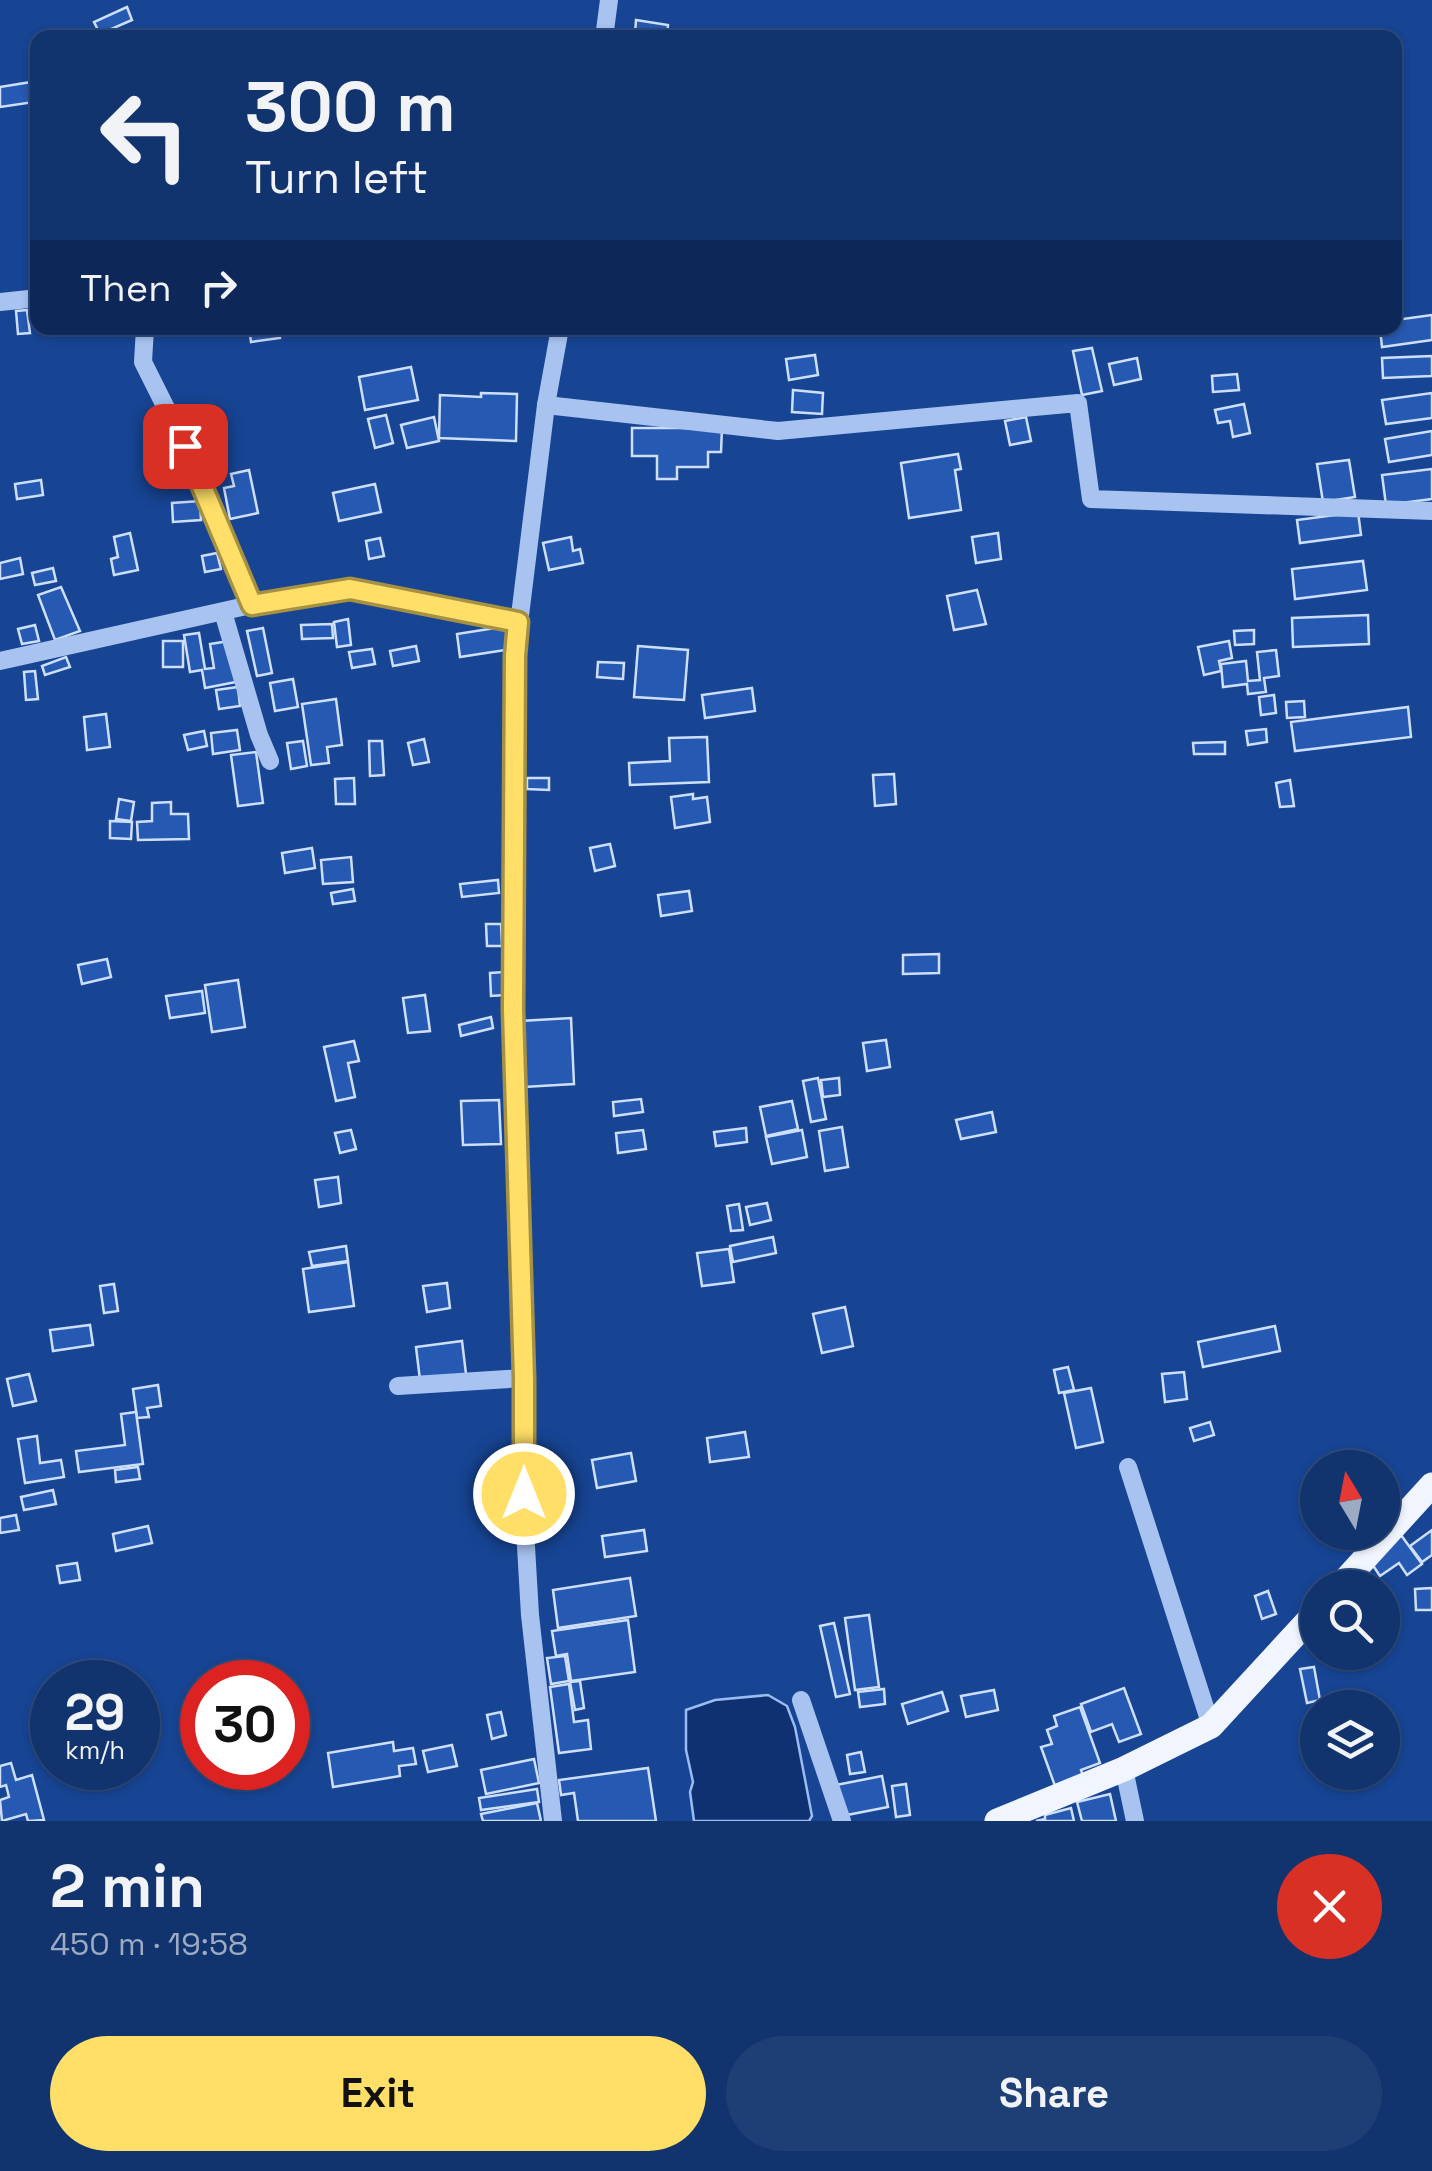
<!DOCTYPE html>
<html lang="en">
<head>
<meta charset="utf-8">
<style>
	body { margin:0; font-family:"Space Grotesk",sans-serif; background:#1e3f76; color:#f1f3f6; height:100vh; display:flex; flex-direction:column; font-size:38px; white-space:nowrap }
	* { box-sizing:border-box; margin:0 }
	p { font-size:32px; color:#9caac2 }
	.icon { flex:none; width:55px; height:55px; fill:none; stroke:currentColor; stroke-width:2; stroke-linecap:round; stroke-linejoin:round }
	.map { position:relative; height:1821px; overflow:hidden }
	.side { display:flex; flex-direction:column; background:#11336e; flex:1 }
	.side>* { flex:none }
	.top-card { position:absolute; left:30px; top:30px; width:1372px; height:305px; border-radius:20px; box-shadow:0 2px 8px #0004,0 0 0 2px #304e81; background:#11336e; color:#f1f3f6; overflow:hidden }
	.needle { width:65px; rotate:350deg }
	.fabs { position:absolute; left:1300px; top:1450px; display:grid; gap:20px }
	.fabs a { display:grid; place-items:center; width:100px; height:100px; border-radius:50%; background:#11336e; box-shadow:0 2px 8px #0004,0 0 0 2px #304e81; font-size:50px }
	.speed { position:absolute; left:30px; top:1660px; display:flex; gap:20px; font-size:50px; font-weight:700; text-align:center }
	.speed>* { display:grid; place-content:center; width:130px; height:130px; border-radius:50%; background:#11336e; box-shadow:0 2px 8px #0004,0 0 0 2px #304e81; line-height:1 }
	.speed small { font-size:25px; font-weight:400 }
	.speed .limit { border:15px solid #d22; background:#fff; color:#111 }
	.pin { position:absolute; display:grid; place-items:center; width:85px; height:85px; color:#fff; margin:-42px; border-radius:20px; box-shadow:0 5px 15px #0006 }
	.me { position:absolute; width:110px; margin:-55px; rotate:0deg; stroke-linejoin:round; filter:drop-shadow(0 0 8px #0008) }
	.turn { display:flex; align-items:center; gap:35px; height:210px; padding:0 50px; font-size:45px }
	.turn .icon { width:130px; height:130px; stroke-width:2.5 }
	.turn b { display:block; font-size:70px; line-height:85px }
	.then { display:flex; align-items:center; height:95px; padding:0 50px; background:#0003; gap:20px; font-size:38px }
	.round { display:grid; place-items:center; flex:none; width:105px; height:105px; border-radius:52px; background:#1e3f76 }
	.headline { display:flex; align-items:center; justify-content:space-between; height:170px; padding:0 50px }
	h1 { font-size:60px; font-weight:700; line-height:75px }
	.action { display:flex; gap:20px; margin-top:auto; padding:20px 50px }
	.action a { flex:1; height:115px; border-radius:60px; background:#ffdf67; color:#111; font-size:40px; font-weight:700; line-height:115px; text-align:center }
	.action a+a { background:#1e3f76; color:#f1f3f6 }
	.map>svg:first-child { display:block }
	.water { fill:#0f3171; stroke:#9abcf3; stroke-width:2.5 }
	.building { fill:#2659b2; stroke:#cedffb; stroke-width:2.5 }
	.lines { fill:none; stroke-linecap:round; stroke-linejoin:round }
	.minor { stroke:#a8c3f0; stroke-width:18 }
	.major { stroke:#f1f5ff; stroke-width:25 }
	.route-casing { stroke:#a69143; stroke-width:25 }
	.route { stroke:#ffdf67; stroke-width:18 }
</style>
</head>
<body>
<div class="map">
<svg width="1432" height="1821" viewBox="0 0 1432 1821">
	<rect width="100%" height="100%" fill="#174493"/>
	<!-- water -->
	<path class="water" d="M 768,1695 L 787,1706 L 795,1727 L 812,1816 L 809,1821 L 694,1821 L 690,1792 L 693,1782 L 686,1750 L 686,1710 L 715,1700 Z"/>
	<!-- building -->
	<g class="building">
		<path d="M 127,7 L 132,20 L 100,34 L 94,22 Z"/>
		<path d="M 636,20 L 668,25 L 667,38 L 635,34 Z"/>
		<path d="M 31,82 L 34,102 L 0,107 L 0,87 Z"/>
		<path d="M 27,310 L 30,333 L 18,334 L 16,311 Z"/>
		<path d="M 1432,315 L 1432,340 L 1382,347 L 1380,328 L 1395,328 L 1395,320 Z"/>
		<path d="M 249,328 L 279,328 L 280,338 L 251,342 Z"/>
		<path d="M 1092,348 L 1102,391 L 1082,395 L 1073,351 Z"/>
		<path d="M 815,355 L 818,375 L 789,380 L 786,359 Z"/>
		<path d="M 1432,356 L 1432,376 L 1383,378 L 1382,358 Z"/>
		<path d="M 1137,358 L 1141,379 L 1114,385 L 1109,364 Z"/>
		<path d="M 411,367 L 418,400 L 365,410 L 359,377 Z"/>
		<path d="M 1237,374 L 1239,390 L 1213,392 L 1212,376 Z"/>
		<path d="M 793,390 L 823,393 L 822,414 L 792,412 Z"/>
		<path d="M 481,393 L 517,394 L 516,441 L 439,438 L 440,395 L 481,397 Z"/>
		<path d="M 1432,393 L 1432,418 L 1386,424 L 1382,400 Z"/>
		<path d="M 1244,404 L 1250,433 L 1233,437 L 1230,421 L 1218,423 L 1215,410 Z"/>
		<path d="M 386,415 L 393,443 L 375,448 L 368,419 Z"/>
		<path d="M 434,417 L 439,441 L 407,448 L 401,425 Z"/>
		<path d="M 1026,417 L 1031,441 L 1010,445 L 1005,421 Z"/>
		<path d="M 632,428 L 722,428 L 721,452 L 708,452 L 708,467 L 677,467 L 677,479 L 657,479 L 657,456 L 632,456 Z"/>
		<path d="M 1432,431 L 1432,455 L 1389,462 L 1385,439 Z"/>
		<path d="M 958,454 L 961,469 L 955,470 L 961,510 L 909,518 L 901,463 Z"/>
		<path d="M 1349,460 L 1355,497 L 1323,502 L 1317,464 Z"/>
		<path d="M 1432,469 L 1432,499 L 1386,505 L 1382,475 Z"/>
		<path d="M 249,470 L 258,513 L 230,519 L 224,488 L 234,486 L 231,474 Z"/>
		<path d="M 41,480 L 43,495 L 17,499 L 15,484 Z"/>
		<path d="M 375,484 L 381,512 L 339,521 L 333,493 Z"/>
		<path d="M 200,501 L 201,520 L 173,522 L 172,503 Z"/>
		<path d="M 1358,512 L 1361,535 L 1300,543 L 1297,520 Z"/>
		<path d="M 130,533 L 138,570 L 114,575 L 111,559 L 118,557 L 114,537 Z"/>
		<path d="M 998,533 L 1001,559 L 976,563 L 972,537 Z"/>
		<path d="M 571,537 L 573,551 L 580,549 L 583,563 L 549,570 L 543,543 Z"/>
		<path d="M 380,538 L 384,556 L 369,559 L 366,541 Z"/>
		<path d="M 217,553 L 221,569 L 205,572 L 202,556 Z"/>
		<path d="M 20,558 L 23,574 L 0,579 L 0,563 Z"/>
		<path d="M 1363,561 L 1367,590 L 1295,599 L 1292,569 Z"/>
		<path d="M 53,568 L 56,581 L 35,585 L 32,573 Z"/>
		<path d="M 61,587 L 80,631 L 55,640 L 38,595 Z"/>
		<path d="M 977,590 L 986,624 L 954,630 L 947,596 Z"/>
		<path d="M 1368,615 L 1369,644 L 1293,647 L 1292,618 Z"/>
		<path d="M 348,619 L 351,645 L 337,647 L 334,622 Z"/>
		<path d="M 332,624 L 333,638 L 302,639 L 301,625 Z"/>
		<path d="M 35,625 L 39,641 L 22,644 L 18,629 Z"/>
		<path d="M 508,626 L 512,649 L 460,657 L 457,634 Z"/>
		<path d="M 263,628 L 272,673 L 257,676 L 247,631 Z"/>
		<path d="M 1254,630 L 1254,644 L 1235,645 L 1234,631 Z"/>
		<path d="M 199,633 L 205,669 L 214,668 L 210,644 L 229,641 L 236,682 L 205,688 L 202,670 L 190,672 L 184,635 Z"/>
		<rect x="163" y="641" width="20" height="26"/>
		<path d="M 1229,641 L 1232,658 L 1219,661 L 1221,671 L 1204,675 L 1198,647 Z"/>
		<path d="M 416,646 L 419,661 L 393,666 L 390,651 Z"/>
		<path d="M 638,646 L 688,650 L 684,700 L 634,697 Z"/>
		<path d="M 372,649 L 375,664 L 352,668 L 349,652 Z"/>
		<path d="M 1276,650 L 1279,676 L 1264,678 L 1266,692 L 1248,694 L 1247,684 L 1223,687 L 1221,664 L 1246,661 L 1248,681 L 1260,680 L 1257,652 Z"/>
		<path d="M 66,657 L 70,667 L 45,675 L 42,666 Z"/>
		<path d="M 598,662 L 624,663 L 623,679 L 597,677 Z"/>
		<path d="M 35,671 L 38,699 L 26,700 L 24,672 Z"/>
		<path d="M 293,679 L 298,707 L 275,711 L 270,683 Z"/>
		<path d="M 238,687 L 240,706 L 219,709 L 216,690 Z"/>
		<path d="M 752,688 L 755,711 L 705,718 L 702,695 Z"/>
		<path d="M 1274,695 L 1276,713 L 1261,715 L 1259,697 Z"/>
		<path d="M 336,699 L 342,745 L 327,747 L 329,763 L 311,765 L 302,704 Z"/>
		<path d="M 1304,701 L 1305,717 L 1287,718 L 1286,702 Z"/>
		<path d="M 1408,707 L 1411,737 L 1295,751 L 1291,722 Z"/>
		<path d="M 106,714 L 110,747 L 87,750 L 84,717 Z"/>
		<path d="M 1266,729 L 1267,742 L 1248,745 L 1246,731 Z"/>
		<path d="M 237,730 L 240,750 L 213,754 L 211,733 Z"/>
		<path d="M 204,731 L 207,746 L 188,750 L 184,735 Z"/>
		<path d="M 707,737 L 709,782 L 630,785 L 629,763 L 670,761 L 669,738 Z"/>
		<path d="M 424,739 L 429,762 L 413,765 L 408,743 Z"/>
		<path d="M 303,741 L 307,766 L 291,769 L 287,743 Z"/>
		<path d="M 369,741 L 382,741 L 384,775 L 370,776 Z"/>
		<path d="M 1225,742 L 1225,754 L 1194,754 L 1193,743 Z"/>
		<path d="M 256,752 L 263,803 L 238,806 L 231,755 Z"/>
		<path d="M 894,774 L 896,804 L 875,806 L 873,775 Z"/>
		<path d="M 354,778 L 355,804 L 336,804 L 335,779 Z"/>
		<path d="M 527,778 L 549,778 L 549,790 L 527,789 Z"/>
		<path d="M 1290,780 L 1294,806 L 1280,807 L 1276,783 Z"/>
		<path d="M 693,794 L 693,799 L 707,797 L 710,822 L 675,828 L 671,797 Z"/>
		<path d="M 119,799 L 134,802 L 131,821 L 116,819 Z"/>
		<path d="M 171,802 L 171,814 L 188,814 L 189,839 L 138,840 L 137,822 L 152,821 L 152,803 Z"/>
		<path d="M 110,821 L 132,822 L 131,839 L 110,838 Z"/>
		<path d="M 610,844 L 615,866 L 595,871 L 590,848 Z"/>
		<path d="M 312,848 L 315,868 L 285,873 L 282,853 Z"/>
		<path d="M 351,857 L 353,882 L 323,884 L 321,860 Z"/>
		<path d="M 498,880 L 499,893 L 462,897 L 460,884 Z"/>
		<path d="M 353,889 L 355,901 L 333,904 L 331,893 Z"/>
		<path d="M 689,891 L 692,911 L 661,916 L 658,895 Z"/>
		<path d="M 486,924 L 501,924 L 502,946 L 487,946 Z"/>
		<path d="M 939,954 L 939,973 L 903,974 L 903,955 Z"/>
		<path d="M 107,959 L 111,977 L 82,984 L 78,965 Z"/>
		<path d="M 504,972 L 505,995 L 491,996 L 490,973 Z"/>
		<path d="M 238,980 L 245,1027 L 212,1032 L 205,985 Z"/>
		<path d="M 202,991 L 205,1013 L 170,1018 L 166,996 Z"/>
		<path d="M 425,995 L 430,1031 L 408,1033 L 403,998 Z"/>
		<path d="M 491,1017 L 493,1028 L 461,1036 L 459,1025 Z"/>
		<path d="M 571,1018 L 574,1084 L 524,1087 L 520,1021 Z"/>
		<path d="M 886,1040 L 890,1067 L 867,1071 L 863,1043 Z"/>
		<path d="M 354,1041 L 359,1061 L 348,1063 L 355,1097 L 336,1101 L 324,1047 Z"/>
		<path d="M 818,1078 L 826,1119 L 811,1122 L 803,1081 Z"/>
		<path d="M 839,1078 L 840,1095 L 823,1097 L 821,1080 Z"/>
		<path d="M 641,1099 L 643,1112 L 614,1116 L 613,1102 Z"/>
		<path d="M 499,1100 L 501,1144 L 463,1145 L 461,1101 Z"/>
		<path d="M 792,1101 L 798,1129 L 766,1136 L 760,1107 Z"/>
		<path d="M 992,1112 L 996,1132 L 961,1139 L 956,1120 Z"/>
		<path d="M 842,1127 L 848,1167 L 825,1171 L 819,1131 Z"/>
		<path d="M 746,1128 L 747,1142 L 716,1146 L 714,1132 Z"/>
		<path d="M 351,1130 L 356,1149 L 340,1153 L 335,1133 Z"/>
		<path d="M 643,1130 L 646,1149 L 618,1153 L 616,1133 Z"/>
		<path d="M 802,1130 L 807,1157 L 772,1164 L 766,1137 Z"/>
		<path d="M 338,1177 L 341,1203 L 319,1207 L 315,1180 Z"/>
		<path d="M 767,1203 L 771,1220 L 750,1225 L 746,1207 Z"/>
		<path d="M 739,1204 L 743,1230 L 731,1231 L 727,1206 Z"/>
		<path d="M 773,1237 L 776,1253 L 733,1262 L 730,1246 Z"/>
		<path d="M 346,1246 L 348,1261 L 312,1266 L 309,1252 Z"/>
		<path d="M 729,1249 L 734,1282 L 702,1286 L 697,1253 Z"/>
		<path d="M 348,1262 L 354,1306 L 309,1312 L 303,1269 Z"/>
		<path d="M 447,1283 L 450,1308 L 427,1312 L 423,1286 Z"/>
		<path d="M 114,1284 L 118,1311 L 104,1313 L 100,1286 Z"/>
		<path d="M 845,1307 L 853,1346 L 822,1353 L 813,1314 Z"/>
		<path d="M 90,1325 L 93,1345 L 53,1351 L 50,1330 Z"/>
		<path d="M 1275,1326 L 1280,1351 L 1203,1367 L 1198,1342 Z"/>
		<path d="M 462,1341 L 466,1374 L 420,1380 L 416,1347 Z"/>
		<path d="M 1068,1367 L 1074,1390 L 1059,1393 L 1054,1370 Z"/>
		<path d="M 1184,1372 L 1187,1399 L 1165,1402 L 1162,1374 Z"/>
		<path d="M 29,1374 L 36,1401 L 13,1406 L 7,1379 Z"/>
		<path d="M 158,1385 L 161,1406 L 147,1408 L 149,1417 L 137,1418 L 133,1389 Z"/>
		<path d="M 1091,1388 L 1103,1442 L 1076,1448 L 1064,1393 Z"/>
		<path d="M 136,1412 L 143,1464 L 79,1472 L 76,1451 L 125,1445 L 121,1414 Z"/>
		<path d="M 1210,1422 L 1214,1435 L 1194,1441 L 1190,1428 Z"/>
		<path d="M 745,1432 L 749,1457 L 710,1462 L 707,1438 Z"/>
		<path d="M 37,1436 L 40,1463 L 61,1460 L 64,1477 L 25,1483 L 18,1439 Z"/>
		<path d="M 631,1453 L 636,1481 L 597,1488 L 592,1460 Z"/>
		<path d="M 138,1467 L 140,1479 L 116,1482 L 115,1470 Z"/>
		<path d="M 53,1490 L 56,1504 L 24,1510 L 21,1497 Z"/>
		<path d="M 16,1515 L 19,1530 L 0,1533 L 0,1518 Z"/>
		<path d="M 148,1526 L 152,1543 L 116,1551 L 113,1534 Z"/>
		<path d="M 644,1530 L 647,1551 L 605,1557 L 602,1536 Z"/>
		<path d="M 1432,1530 L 1432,1555 L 1422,1562 L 1410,1546 Z"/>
		<path d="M 1401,1535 L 1422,1564 L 1407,1575 L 1399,1563 L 1380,1576 L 1368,1558 Z"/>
		<path d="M 77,1563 L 80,1580 L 60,1583 L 57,1566 Z"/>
		<path d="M 630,1578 L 636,1616 L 558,1628 L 553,1590 Z"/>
		<path d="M 1432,1588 L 1432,1610 L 1416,1610 L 1415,1589 Z"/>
		<path d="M 1268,1591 L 1276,1614 L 1262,1619 L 1255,1596 Z"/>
		<path d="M 869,1615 L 879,1687 L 855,1690 L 845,1618 Z"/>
		<path d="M 628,1620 L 635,1672 L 571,1681 L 567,1654 L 556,1656 L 552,1631 Z"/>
		<path d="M 834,1623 L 850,1694 L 836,1697 L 820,1626 Z"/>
		<path d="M 565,1656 L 569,1681 L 551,1684 L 547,1658 Z"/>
		<path d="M 1314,1667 L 1320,1700 L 1307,1703 L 1300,1669 Z"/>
		<path d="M 580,1681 L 584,1708 L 575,1710 L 570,1682 Z"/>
		<path d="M 569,1684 L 574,1722 L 588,1720 L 591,1749 L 559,1753 L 550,1687 Z"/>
		<path d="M 1124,1688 L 1141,1734 L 1119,1742 L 1112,1724 L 1091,1732 L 1081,1704 Z"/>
		<path d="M 884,1689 L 885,1704 L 860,1707 L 858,1692 Z"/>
		<path d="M 994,1690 L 998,1710 L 966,1717 L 961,1696 Z"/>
		<path d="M 942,1692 L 948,1711 L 908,1724 L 902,1704 Z"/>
		<path d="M 1080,1707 L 1100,1763 L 1081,1770 L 1083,1776 L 1055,1786 L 1041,1747 L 1052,1744 L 1047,1730 L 1057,1726 L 1054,1716 Z"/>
		<path d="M 501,1712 L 506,1735 L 492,1739 L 487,1715 Z"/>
		<path d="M 393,1742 L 394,1751 L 413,1748 L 416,1764 L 399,1766 L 400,1776 L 333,1787 L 328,1753 Z"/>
		<path d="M 452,1745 L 457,1766 L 428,1772 L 423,1751 Z"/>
		<path d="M 861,1752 L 865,1772 L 850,1774 L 847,1755 Z"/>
		<path d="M 534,1759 L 539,1783 L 486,1794 L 481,1770 Z"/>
		<path d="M 11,1763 L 16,1780 L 32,1775 L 44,1820 L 28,1821 L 26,1814 L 2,1821 L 0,1800 L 9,1797 L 6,1785 L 0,1787 L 0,1766 Z"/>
		<path d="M 648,1768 L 656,1821 L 578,1821 L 574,1793 L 561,1795 L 559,1780 Z"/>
		<path d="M 882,1776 L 888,1807 L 842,1816 L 836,1785 Z"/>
		<path d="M 906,1784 L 910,1815 L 896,1817 L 892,1786 Z"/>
		<path d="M 537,1789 L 539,1802 L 481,1810 L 479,1798 Z"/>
		<path d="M 1110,1794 L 1116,1821 L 1082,1821 L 1077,1802 Z"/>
		<path d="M 537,1803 L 541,1821 L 483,1821 L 481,1814 Z"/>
		<path d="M 1071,1808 L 1074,1821 L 1036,1821 L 1045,1819 L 1045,1815 Z"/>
	</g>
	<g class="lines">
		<!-- minor -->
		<g class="minor">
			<path d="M 604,38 L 609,0"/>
			<path d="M 0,302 L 38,298"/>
			<path d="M 145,328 L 143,362 L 185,446 L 252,605"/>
			<path d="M 546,405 L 778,431 L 1078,403 L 1091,499 L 1432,511"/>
			<path d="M 223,612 L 259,735 L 270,761"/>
			<path d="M 0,661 L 273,600 L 350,589 L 519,621"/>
			<path d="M 398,1386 L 524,1378"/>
			<path d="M 1128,1467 L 1211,1726"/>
			<path d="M 801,1700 L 842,1821"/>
			<path d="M 1124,1769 L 1135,1821"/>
			<path d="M 553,1821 L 530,1615 L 523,1495 L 524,1378 L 513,1010 L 514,882 L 515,656 L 546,405 L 560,328"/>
		</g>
		<!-- major -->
		<g class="major">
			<path d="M 1338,1588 L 1432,1485"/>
			<path d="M 997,1821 L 1124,1769 L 1211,1726 L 1318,1610"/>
		</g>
	</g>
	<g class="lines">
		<!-- route casing -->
		<g class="route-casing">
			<path id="route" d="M 185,446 L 252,605 L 350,589 L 518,622 L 515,656 L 513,1010 L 524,1378 L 524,1494"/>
		</g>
		<!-- route -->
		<use href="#route" class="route"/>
	</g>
</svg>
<div class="fabs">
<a><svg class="needle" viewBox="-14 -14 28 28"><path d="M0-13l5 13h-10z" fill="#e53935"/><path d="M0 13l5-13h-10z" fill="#9caac2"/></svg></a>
<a><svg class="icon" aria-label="search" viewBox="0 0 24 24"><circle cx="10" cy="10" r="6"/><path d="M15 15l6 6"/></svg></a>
<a><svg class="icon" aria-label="layers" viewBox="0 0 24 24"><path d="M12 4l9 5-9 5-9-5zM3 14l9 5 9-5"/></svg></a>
</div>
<div class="speed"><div>29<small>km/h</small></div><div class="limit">30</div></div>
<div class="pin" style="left:185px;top:446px;background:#d93025"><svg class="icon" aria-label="arrive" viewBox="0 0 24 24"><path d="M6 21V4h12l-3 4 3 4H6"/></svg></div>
<svg class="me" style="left:524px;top:1494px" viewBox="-20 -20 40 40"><circle r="17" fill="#ffdf67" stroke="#fff" stroke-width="3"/><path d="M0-11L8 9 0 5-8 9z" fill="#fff"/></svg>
<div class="top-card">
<div class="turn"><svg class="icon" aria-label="left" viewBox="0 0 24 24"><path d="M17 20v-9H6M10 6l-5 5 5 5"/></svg><div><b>300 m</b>Turn left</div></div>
<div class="then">Then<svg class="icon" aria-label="right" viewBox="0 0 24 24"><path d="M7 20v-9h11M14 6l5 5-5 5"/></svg></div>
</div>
</div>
<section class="side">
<div class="headline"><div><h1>2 min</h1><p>450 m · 19:58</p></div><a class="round" style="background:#d93025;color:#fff"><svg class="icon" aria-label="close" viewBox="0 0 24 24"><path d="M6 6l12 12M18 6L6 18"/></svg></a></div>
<div class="action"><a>Exit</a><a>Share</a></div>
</section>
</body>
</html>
